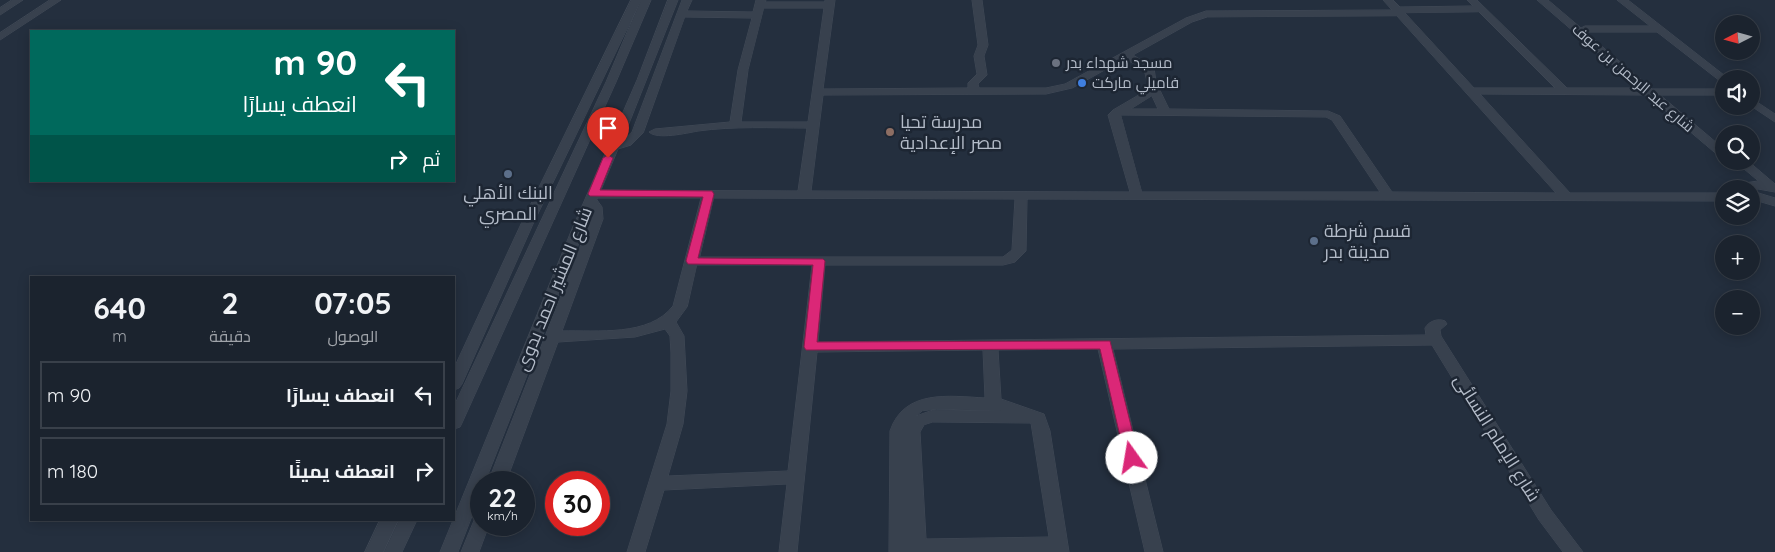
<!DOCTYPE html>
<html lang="ar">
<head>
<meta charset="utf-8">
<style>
	body { margin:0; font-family:Quicksand,Cairo,sans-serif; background:#242b36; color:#f1f3f6; direction:rtl; height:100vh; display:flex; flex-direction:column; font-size:19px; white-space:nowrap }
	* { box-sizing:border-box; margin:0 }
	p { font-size:16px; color:#a0a4aa }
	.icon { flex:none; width:28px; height:28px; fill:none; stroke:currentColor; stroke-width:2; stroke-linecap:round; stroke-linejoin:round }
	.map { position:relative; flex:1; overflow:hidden; direction:ltr }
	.side { position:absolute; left:30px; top:276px; width:425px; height:245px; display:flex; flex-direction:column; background:#1b232e; border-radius:0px; box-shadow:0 2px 12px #0003,0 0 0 1px #39404a; direction:rtl }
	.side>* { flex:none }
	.hud { position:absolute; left:30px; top:30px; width:425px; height:152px; border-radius:0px; box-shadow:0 2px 12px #0003,0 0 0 1px #39404a; direction:rtl; background:#00695c; color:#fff; overflow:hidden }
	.needle { width:32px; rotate:264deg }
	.controls { position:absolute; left:1715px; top:15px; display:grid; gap:10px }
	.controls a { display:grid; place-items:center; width:45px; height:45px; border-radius:50%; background:#1b232e; box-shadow:0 2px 12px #0003,0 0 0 1px #39404a; font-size:25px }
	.speed { position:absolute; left:470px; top:471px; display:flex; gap:10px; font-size:25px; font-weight:700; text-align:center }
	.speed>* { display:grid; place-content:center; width:65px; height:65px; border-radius:50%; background:#1b232e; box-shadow:0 2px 12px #0003,0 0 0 1px #39404a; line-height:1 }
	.speed small { font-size:12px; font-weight:400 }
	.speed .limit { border:8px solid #d22; background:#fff; color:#111 }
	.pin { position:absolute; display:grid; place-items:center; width:42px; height:42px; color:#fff; margin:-51px -21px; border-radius:50% 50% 50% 0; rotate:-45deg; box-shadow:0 0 5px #0007 }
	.pin .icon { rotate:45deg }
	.me { position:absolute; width:55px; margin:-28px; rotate:347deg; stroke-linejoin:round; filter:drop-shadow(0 0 4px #0008) }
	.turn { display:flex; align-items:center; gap:18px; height:105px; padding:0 15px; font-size:22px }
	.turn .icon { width:65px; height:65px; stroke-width:2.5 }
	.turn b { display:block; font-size:35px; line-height:42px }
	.then { display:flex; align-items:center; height:48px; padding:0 15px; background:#0003; gap:10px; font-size:19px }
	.eta { display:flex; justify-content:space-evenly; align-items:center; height:85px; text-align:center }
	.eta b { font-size:30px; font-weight:700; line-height:35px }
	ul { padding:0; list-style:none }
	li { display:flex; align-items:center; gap:15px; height:68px; margin:0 10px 8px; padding:0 5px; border:2px solid #39404a; border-radius:0px }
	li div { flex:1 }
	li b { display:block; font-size:19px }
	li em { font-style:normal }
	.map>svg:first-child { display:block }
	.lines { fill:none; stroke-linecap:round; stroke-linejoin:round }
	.minor-casing { stroke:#414a57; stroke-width:1 }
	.minor { fill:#38414e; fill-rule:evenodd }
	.route { fill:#db2777; stroke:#8e194d }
	.worship-dot { fill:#6b7280; stroke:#1d2633; stroke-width:2 }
	.shop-dot { fill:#3f7fe0; stroke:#1d2633; stroke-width:2 }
	.education-dot { fill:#8d6e63; stroke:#1d2633; stroke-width:2 }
	.service-dot { fill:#5c6f8a; stroke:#1d2633; stroke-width:2 }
	.labels { text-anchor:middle; stroke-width:5; stroke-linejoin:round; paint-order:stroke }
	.far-poi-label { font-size:15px; fill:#b4bcc9; stroke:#1d2633; text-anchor:start }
	.far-street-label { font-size:15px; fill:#b4bcc9; stroke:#1d2633 }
	.poi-label { font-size:18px; fill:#b4bcc9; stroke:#1d2633; text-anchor:start }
	.street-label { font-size:18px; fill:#b4bcc9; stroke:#1d2633 }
</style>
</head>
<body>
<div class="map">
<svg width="1775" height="552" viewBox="0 0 1775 552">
	<rect width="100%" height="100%" fill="#242f3e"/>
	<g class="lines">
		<!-- minor casing -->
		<g class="minor-casing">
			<g id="minor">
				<path d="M 12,0 L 23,0 L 0,15 L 0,8 Z"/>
				<path d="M 50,0 L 61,0 L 0,40 L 0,33 Z"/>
				<path d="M 631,0 L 641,0 L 533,224 L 462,384 L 459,388 L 454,390 L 454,368 L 521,224 Z"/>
				<path d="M 641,0 L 651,0 L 616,82 L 462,423 L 460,427 L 454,429 L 454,406 L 606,82 Z"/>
				<path d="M 668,0 L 678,0 L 622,141 L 632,132 L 682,0 L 692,0 L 687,11 L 753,12 L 756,0 L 766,0 L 765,2 L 825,2 L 825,0 L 835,0 L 823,89 L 968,88 L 968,83 L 977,74 L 974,56 L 978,45 L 972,0 L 982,0 L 988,45 L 984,56 L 987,75 L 978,84 L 979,88 L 1046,88 L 1065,84 L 1186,18 L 1206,11 L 1392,10 L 1383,0 L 1393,0 L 1400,7 L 1473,6 L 1467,0 L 1477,0 L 1567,88 L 1639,88 L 1537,0 L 1548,0 L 1581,28 L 1585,26 L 1650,26 L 1617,0 L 1628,0 L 1729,79 L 1724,79 L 1724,82 L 1720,81 L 1657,32 L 1585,32 L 1652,89 L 1724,89 L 1724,95 L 1660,95 L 1724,149 L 1724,158 L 1720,157 L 1647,95 L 1480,94 L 1570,193 L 1724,193 L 1724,201 L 1027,199 L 1026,251 L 1015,262 L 1003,265 L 825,265 L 818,342 L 1426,335 L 1425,328 C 1429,321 1438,318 1445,321 L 1447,324 L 1440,330 L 1441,336 L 1551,510 L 1583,552 L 1563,552 L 1539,520 L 1432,345 L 1113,349 L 1163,552 L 1145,552 L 1098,349 L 998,350 L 1001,399 L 1044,414 L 1050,431 L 1069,552 L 889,552 L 890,431 C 904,389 949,396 985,398 L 983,350 L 817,352 L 797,552 L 779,552 L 787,484 L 664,490 L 645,552 L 627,552 L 667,424 L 671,391 L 671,353 L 670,336 L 665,329 L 635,337 L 558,342 L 506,482 L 488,482 L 591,219 L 590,215 L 485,482 L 481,482 L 481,493 L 458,552 L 440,552 L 572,229 L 637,80 ZM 764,8 L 824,8 L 808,122 L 741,122 L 748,70 ZM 1479,12 L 1555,88 L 1474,88 L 1405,13 ZM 1397,16 L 1556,193 L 1392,192 L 1340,116 L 1328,111 L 1169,109 L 1156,82 L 1154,68 L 1133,55 L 1192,22 L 1207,17 ZM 685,17 L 752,18 L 738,70 L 730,122 L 655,129 L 649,132 C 657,140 687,133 698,131 C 734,126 771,128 807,128 L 798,191 L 601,190 L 618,149 L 631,145 L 643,133 ZM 1125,59 L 1144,69 L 1149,89 L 1113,110 L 1108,115 L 1130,192 L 811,191 L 823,95 L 1046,94 L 1072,88 ZM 1152,96 L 1158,109 L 1131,109 ZM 1121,115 L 1326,117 L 1332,120 L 1380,192 L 1142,192 ZM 598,198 L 701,198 L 673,306 C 649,337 597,330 562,331 L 603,219 L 602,207 L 597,200 ZM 714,198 L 1015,199 L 1012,250 L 1003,257 L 700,257 ZM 697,265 L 812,265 L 788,471 L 668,476 L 683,424 L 687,391 L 684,336 L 676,322 L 687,307 ZM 937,409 L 1003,411 L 933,410 L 916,416 L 922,411 ZM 933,422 L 1031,423 L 1049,537 L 926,539 L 920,432 L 924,425 Z"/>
				<path d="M 1751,98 L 1775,114 L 1775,122 L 1751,106 Z"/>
				<path d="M 1735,161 L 1748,161 L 1775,184 L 1775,192 L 1758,189 L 1752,191 L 1775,198 L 1775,206 L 1751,199 L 1751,189 L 1741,189 L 1745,183 L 1758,181 Z"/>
				<path d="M 481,516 L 481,525 L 489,525 L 479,552 L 461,552 L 475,518 Z"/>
				<path d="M 380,520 L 398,520 L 383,552 L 365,552 Z"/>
				<path d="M 399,520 L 417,520 L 402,552 L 384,552 Z"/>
			</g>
		</g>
		<!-- minor -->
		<use href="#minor" class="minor"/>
	</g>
	<!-- route -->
	<path class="route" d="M 608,155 L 613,158 L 600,190 L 712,191 L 714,194 L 698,258 L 823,259 L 825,261 L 817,342 L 1110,341 L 1139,458 L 1137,462 L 1132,463 L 1127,462 L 1125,458 L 1100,349 L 806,350 L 804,347 L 813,265 L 688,264 L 686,261 L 703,197 L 590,196 L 588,194 L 603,158 Z"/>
	<!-- markers -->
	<circle class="worship-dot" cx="1056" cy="63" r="5"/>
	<circle class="shop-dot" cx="1082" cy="83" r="5"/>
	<circle class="education-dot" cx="890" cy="132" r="5"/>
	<g class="service-dot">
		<circle cx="508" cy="174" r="5"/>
		<circle cx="1314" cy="241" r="5"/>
	</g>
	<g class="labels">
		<!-- far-poi labels -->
		<g class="far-poi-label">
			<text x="1066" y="68">مسجد شهداء بدر</text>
			<text x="1092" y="88">فاميلي ماركت</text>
		</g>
		<!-- far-street labels -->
		<g class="far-street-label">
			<text transform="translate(1633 78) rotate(41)" y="5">شارع عبد الرحمن بن عوف</text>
		</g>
		<!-- poi labels -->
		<g class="poi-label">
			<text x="900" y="128">مدرسة تحيا<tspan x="900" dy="21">مصر الإعدادية</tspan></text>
			<text x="508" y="199" text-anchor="middle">البنك الأهلي<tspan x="508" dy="21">المصري</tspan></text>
			<text x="1324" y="237">قسم شرطة<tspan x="1324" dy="21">مدينة بدر</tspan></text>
		</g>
		<!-- street labels -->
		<g class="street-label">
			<text transform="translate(554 289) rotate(-68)" y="6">شارع المشير احمد بدوى</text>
			<text transform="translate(1497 438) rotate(58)" y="6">شارع الإمام النسائى</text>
		</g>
	</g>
</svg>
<div class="controls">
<a><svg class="needle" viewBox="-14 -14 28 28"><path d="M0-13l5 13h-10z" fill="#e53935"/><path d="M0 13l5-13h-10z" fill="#a0a4aa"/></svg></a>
<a><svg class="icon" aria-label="sound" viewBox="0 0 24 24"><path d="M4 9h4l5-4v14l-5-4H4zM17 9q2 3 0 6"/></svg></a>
<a><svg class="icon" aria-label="search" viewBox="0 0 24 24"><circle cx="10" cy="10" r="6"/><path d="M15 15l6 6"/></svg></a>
<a><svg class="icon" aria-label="layers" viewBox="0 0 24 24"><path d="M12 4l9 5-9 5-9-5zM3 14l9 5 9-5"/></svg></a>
<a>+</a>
<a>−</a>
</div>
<div class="speed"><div>22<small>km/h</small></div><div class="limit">30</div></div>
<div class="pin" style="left:608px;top:158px;background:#d93025"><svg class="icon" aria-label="arrive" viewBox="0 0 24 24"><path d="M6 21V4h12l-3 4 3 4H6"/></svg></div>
<svg class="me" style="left:1132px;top:458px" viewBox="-20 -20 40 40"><circle r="19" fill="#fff"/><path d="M0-13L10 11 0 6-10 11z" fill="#db2777"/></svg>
<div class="hud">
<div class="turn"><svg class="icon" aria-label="left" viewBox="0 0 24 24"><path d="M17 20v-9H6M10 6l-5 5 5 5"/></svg><div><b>90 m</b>انعطف يسارًا</div></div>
<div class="then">ثم<svg class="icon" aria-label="right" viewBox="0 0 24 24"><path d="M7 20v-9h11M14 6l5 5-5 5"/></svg></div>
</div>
<section class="side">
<div class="eta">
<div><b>07:05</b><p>الوصول</p></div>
<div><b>2</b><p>دقيقة</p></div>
<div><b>640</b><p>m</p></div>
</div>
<ul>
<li><svg class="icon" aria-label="left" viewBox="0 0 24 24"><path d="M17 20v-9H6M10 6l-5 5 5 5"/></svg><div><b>انعطف يسارًا</b></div><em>90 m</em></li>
<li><svg class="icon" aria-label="right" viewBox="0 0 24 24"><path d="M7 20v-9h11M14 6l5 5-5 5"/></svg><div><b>انعطف يمينًا</b></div><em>180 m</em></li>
</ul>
</section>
</div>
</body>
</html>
